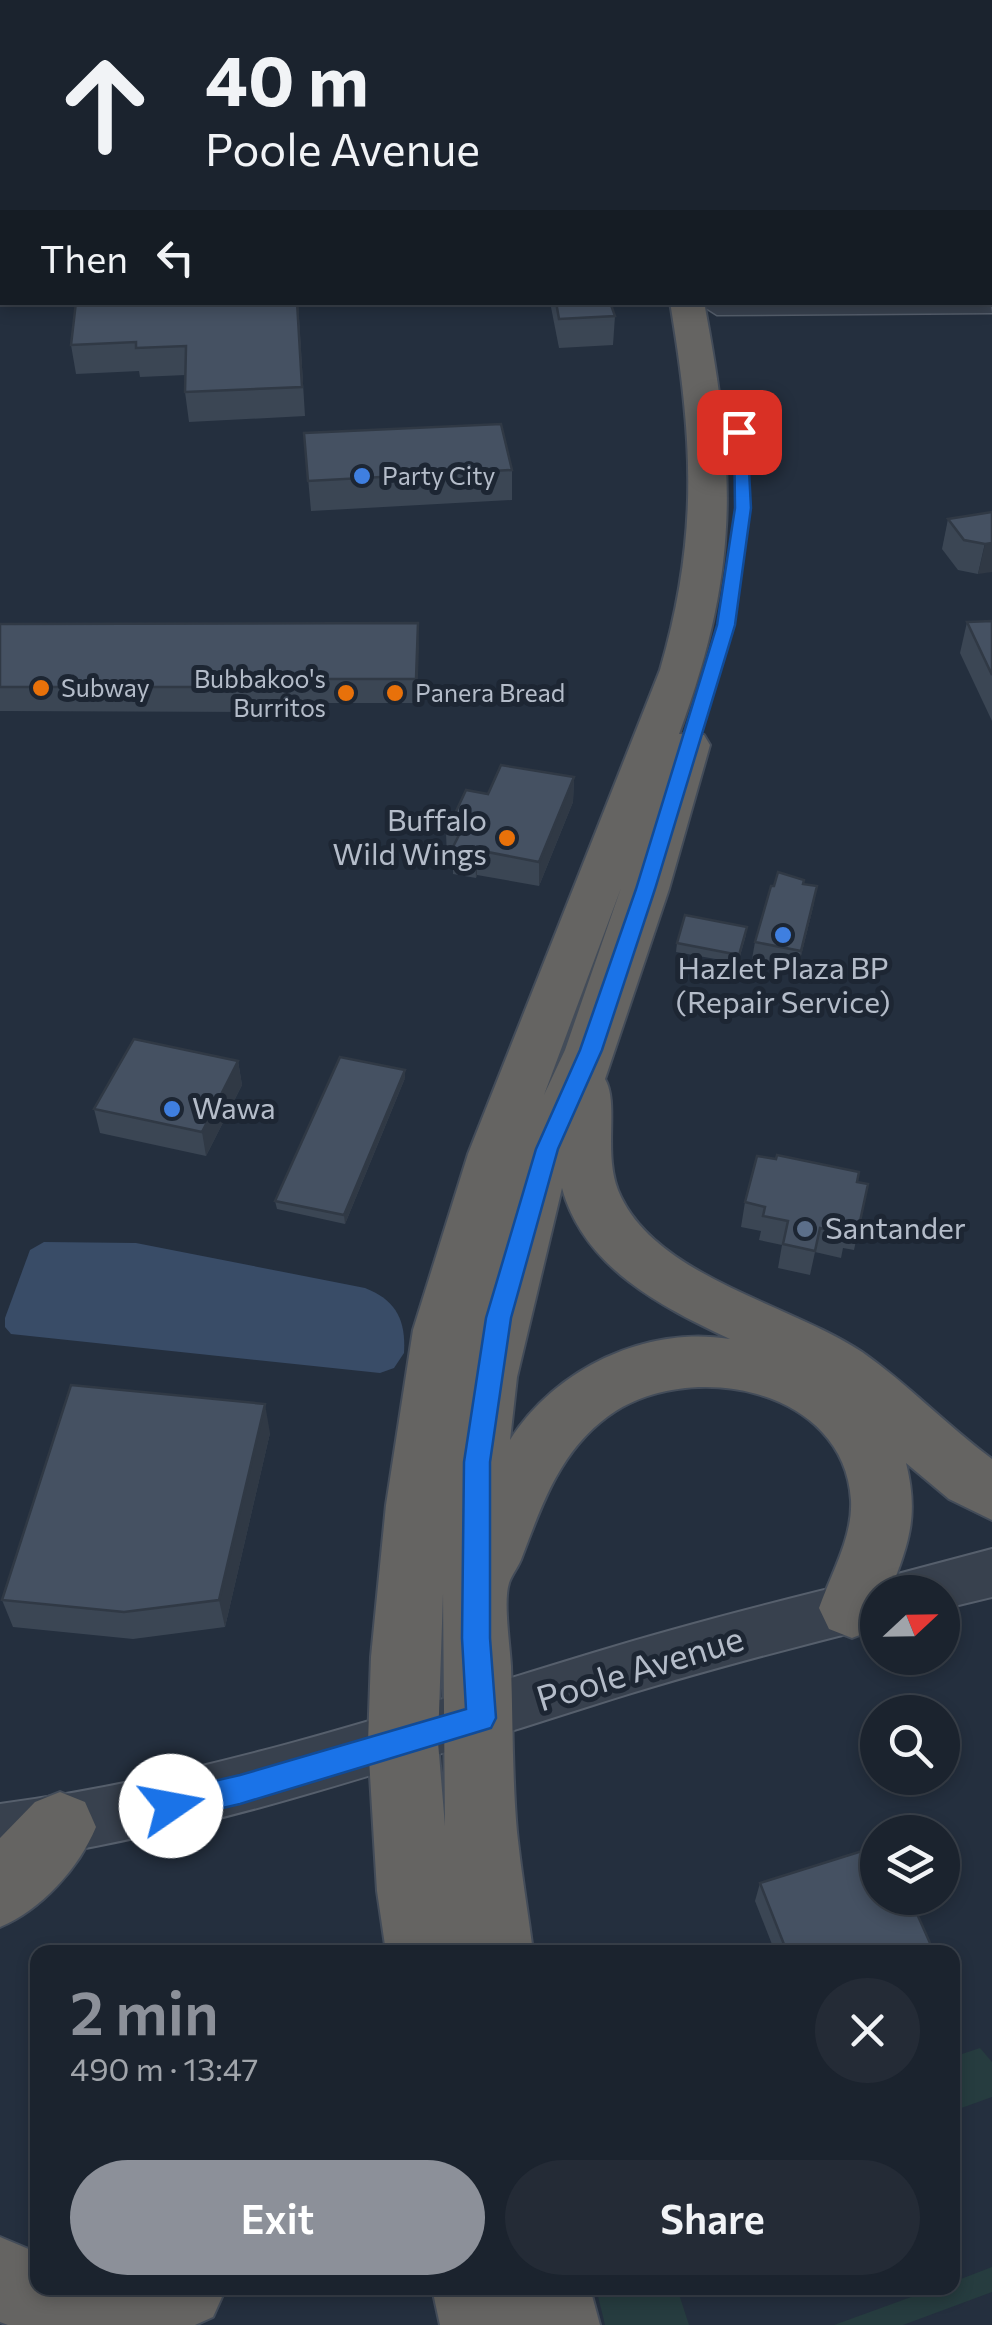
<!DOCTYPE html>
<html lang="en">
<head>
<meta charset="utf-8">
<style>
	body { margin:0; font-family:Commissioner,sans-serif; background:#242b36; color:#f1f3f6; height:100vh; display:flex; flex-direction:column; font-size:38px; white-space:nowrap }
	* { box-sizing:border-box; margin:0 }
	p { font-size:32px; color:#a0a4aa }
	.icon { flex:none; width:55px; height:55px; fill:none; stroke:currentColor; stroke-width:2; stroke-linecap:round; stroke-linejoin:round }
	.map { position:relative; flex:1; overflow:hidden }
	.panel { position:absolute; left:30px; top:1945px; width:930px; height:350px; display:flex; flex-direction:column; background:#1b232e; border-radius:20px; box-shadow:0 5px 15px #0003,0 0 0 2px #39404a }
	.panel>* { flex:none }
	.banner { position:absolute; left:0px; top:0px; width:992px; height:305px; box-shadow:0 5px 15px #0003,0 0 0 2px #39404a; background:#1b232e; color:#f1f3f6; overflow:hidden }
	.needle { width:65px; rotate:68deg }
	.controls { position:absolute; left:860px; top:1575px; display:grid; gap:20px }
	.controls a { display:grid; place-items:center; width:100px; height:100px; border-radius:50%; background:#1b232e; box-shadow:0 5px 15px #0003,0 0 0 2px #39404a; font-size:50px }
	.pin { position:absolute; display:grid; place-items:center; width:85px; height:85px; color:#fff; margin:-42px; border-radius:20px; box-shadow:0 5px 15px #0006 }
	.me { position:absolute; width:110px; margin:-55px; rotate:78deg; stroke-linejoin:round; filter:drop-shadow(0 0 8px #0008) }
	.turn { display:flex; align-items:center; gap:35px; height:210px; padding:0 40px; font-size:45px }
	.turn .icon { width:130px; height:130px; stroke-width:2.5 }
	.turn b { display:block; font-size:70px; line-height:85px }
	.then { display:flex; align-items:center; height:95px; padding:0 40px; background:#0003; gap:20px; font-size:38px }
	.round { display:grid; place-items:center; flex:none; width:105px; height:105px; border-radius:52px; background:#242b36 }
	.summary { display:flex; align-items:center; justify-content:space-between; height:170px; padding:0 40px }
	h1 { font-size:60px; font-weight:600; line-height:75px; color:#8c9099 }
	.button { display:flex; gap:20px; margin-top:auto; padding:20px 40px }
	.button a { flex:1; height:115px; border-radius:60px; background:#8c9099; color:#fff; font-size:40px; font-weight:600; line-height:115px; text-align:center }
	.button a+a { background:#242b36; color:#f1f3f6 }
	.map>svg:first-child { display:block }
	.green { fill:#263c3f }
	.water { fill:#394c67 }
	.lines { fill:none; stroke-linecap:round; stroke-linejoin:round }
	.minor-casing { stroke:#565f6c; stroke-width:3 }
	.tertiary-casing { stroke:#565f6c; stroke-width:4 }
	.trunk-casing { stroke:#434c59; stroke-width:4 }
	.minor { fill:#38414e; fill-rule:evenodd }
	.tertiary { fill:#38414e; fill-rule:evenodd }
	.trunk { fill:#656462; fill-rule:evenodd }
	.wall { fill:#3b4654 }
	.shaded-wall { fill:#303945 }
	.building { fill:#455162; stroke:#303945; stroke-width:2.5 }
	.route { fill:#1a73e8; stroke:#114b97; stroke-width:2.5 }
	.shop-dot { fill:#3f7fe0; stroke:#1d2633; stroke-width:4 }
	.food-dot { fill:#e8710a; stroke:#1d2633; stroke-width:4 }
	.service-dot { fill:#5c6f8a; stroke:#1d2633; stroke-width:4 }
	.labels { text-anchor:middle; stroke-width:10; stroke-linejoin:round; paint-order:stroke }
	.far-poi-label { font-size:25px; fill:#b4bcc9; stroke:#1d2633; text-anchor:start }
	.poi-label { font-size:30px; fill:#b4bcc9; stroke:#1d2633; text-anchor:start }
	.near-street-label { font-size:35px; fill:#b4bcc9; stroke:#1d2633 }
</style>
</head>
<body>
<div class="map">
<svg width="992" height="2325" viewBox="0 0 992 2325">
	<rect width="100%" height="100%" fill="#242f3e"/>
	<!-- green -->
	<g class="green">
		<path d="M 980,2048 L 992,2062 L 992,2097 L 953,2111 L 953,2057 Z"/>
		<path d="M 992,2267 L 992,2292 L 903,2325 L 834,2325 L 936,2288 L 952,2288 L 953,2282 Z"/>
		<path d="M 596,2288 L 677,2288 L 689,2325 L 605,2325 Z"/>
	</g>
	<!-- water -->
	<path class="water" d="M 44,1242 L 136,1243 L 365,1288 C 396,1300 406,1320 404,1353 L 394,1368 L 380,1373 L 11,1334 L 5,1327 L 5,1318 L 30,1250 Z"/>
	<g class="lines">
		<!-- minor casing -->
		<g class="minor-casing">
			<path id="minor" d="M 990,299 L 992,313 L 717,315 L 706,308 L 712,302 L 990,302 Z"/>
		</g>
		<!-- tertiary casing -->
		<g class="tertiary-casing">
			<g id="tertiary">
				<path d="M 992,87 L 992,101 L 990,102 L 990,88 Z"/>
				<rect x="0" y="126" width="2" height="14"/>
				<path d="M 992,1549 L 992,1597 L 942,1609 L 942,1592 L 878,1592 L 878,1626 C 782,1650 687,1675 593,1705 C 396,1767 205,1834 0,1862 L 0,1804 C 205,1777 396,1713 593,1653 C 687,1624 782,1600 878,1577 L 891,1581 L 894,1575 Z"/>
			</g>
		</g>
		<!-- trunk casing -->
		<g class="trunk-casing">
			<g id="trunk">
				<rect x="627" y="0" width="26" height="2"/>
				<path d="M 670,302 L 704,302 C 736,473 740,569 679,734 L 704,735 L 710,745 L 669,889 L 605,1079 C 620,1105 601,1157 621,1197 C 660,1278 792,1305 862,1352 C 908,1384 947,1426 992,1459 L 992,1520 L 949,1499 L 906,1463 C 919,1516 909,1542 890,1592 L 878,1592 L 875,1629 L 852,1638 L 829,1629 L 819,1608 C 831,1574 853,1537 851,1500 C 844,1386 685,1358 607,1417 C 560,1452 542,1504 522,1557 C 519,1566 511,1576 509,1583 C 503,1601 510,1646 511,1666 C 513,1721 512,1777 517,1832 C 521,1872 528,1912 533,1952 L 386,1952 L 377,1891 L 368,1742 L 371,1657 L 386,1505 L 413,1330 L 468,1154 L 660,670 C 699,536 693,439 670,302 ZM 621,888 L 565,1050 L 544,1095 ZM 562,1188 C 584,1268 662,1307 730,1339 C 646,1325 555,1369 510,1440 L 517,1377 ZM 443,1594 L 445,1826 L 438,1742 Z"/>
				<path d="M 60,1792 L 85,1802 L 96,1827 C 79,1868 41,1910 0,1927 L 0,1838 L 35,1802 Z"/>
				<path d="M 0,2237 L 38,2253 L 38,2288 L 226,2288 L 213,2317 L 195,2325 L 8,2325 L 0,2322 Z"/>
				<path d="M 432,2288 L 590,2288 L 600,2325 L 440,2325 Z"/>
			</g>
		</g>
		<!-- minor -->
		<use href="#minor" class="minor"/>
		<!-- tertiary -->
		<use href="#tertiary" class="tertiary"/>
		<!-- trunk -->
		<use href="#trunk" class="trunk"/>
	</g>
	<!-- wall -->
	<g class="wall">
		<rect x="556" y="0" width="45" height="2"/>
		<path d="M 704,0 L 751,0 L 751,2 L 705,2 Z"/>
		<rect x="0" y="135" width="2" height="70"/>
		<path d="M 298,302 L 305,416 L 189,422 L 185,392 L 186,375 L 140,377 L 139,371 L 76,374 L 71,345 Z"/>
		<path d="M 550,302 L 610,302 L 615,316 L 613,345 L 559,348 Z"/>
		<path d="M 304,433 L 512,470 L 512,500 L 311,511 Z"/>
		<path d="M 992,512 L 978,574 L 958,570 L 942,549 L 948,519 Z"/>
		<path d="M 992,621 L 992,721 L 960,653 L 967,622 Z"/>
		<path d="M 418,623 L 417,703 L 288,703 L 287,712 L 0,711 L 0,624 Z"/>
		<path d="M 574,777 L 573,802 L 539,886 L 477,875 L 476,878 L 453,874 L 453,859 L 447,858 L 446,833 L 488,794 Z"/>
		<path d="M 814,903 L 798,968 L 752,959 L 755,942 Z"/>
		<path d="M 746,935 L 738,963 L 676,952 L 677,943 Z"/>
		<path d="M 238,1061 L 242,1085 L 206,1156 L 100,1133 L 94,1109 Z"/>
		<path d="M 405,1078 L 345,1224 L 277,1209 L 275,1201 Z"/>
		<path d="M 857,1182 L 868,1184 L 854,1250 L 843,1248 L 841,1258 L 815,1252 L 810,1275 L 778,1268 L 782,1245 L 759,1240 L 761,1231 L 741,1227 L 745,1202 Z"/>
		<path d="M 270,1433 L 225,1627 L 133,1639 L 13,1627 L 2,1600 Z"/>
		<path d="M 760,1883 L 934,1952 L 775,1952 L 755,1901 Z"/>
	</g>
	<!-- shaded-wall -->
	<g class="shaded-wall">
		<rect x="0" y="102" width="2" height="14"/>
		<path d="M 992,543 L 992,572 L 978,574 L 985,544 Z"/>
		<path d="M 418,623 L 419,648 L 417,703 L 416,679 Z"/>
		<path d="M 574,777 L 573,802 L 539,886 L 539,862 Z"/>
		<path d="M 477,850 L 477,875 L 476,878 L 475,853 Z"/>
		<path d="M 817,886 L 814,903 L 798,968 L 801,951 Z"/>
		<path d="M 238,1061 L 242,1085 L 206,1156 L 202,1132 Z"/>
		<path d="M 405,1070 L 405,1078 L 345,1224 L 344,1215 Z"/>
		<path d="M 265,1404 L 270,1433 L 225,1627 L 219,1600 Z"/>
	</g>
	<!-- building -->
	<g class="building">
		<path d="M 0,159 L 2,159 L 2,167 L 1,173 L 0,174 Z"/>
		<path d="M 76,302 L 297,302 L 302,387 L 185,392 L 186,346 L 136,348 L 136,342 L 71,345 Z"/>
		<path d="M 556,302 L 610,302 L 615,316 L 559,319 Z"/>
		<path d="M 501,424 L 512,470 L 308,481 L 304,433 Z"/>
		<path d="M 992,512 L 992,543 L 985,544 L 964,540 L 948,519 Z"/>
		<path d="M 992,621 L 992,675 L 967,622 Z"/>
		<path d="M 418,623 L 416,679 L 285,679 L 285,687 L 0,687 L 0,624 Z"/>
		<path d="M 501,765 L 574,777 L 539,862 L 477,850 L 475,853 L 452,849 L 459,835 L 446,833 L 466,790 L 488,794 Z"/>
		<path d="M 778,872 L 804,880 L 803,884 L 817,886 L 801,951 L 755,942 L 771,886 L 774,886 Z"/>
		<path d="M 685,915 L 747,927 L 739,955 L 677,943 Z"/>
		<path d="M 134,1039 L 238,1061 L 202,1132 L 94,1109 Z"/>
		<path d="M 340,1057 L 405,1070 L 344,1215 L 275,1201 Z"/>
		<path d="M 777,1155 L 859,1172 L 857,1182 L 868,1184 L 859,1226 L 848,1224 L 846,1234 L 820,1228 L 815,1251 L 783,1244 L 788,1221 L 763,1216 L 765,1207 L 745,1202 L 757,1156 L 776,1159 Z"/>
		<path d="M 71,1385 L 265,1404 L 219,1600 L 124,1612 L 2,1600 Z"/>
		<path d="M 878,1846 L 878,1898 L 910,1898 L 934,1952 L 787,1952 L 760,1883 Z"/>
	</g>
	<!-- route -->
	<path class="route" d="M 734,429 L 747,432 L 751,508 L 735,625 L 655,889 L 602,1050 L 558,1149 L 511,1318 L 490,1462 L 490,1638 L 496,1718 L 491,1728 L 481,1731 L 240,1804 L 171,1820 L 161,1816 L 156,1806 L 161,1796 L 171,1791 L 240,1775 L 466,1709 L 462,1638 L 464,1462 L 486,1318 L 536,1149 L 580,1050 L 636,889 L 717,625 L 735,508 Z"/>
	<!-- markers -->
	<g class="shop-dot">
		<circle cx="362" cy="476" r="10"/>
		<circle cx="783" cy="935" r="10"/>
		<circle cx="172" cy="1109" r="10"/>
	</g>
	<g class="food-dot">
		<circle cx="41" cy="688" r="10"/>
		<circle cx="346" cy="693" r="10"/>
		<circle cx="395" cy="693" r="10"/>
		<circle cx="507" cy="838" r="10"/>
	</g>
	<circle class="service-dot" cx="805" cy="1229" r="10"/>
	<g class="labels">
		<!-- far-poi labels -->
		<g class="far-poi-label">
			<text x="382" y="485">Party City</text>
			<text x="326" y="688" text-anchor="end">Bubbakoo's<tspan x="326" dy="29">Burritos</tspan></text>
			<text x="61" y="697">Subway</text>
			<text x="415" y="702">Panera Bread</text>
		</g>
		<!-- poi labels -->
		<g class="poi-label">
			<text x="487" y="831" text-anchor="end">Buffalo<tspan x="487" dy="34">Wild Wings</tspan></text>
			<text x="783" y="979" text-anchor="middle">Hazlet Plaza BP<tspan x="783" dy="34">(Repair Service)</tspan></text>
			<text x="192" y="1119">Wawa</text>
			<text x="825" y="1239">Santander</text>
		</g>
		<!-- near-street labels -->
		<g class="near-street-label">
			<text transform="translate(640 1669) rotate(-17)" y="12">Poole Avenue</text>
		</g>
	</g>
</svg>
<div class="controls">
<a><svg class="needle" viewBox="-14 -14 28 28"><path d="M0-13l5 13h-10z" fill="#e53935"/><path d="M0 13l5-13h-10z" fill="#a0a4aa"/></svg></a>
<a><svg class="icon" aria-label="search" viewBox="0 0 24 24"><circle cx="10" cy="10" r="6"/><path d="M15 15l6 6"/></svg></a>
<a><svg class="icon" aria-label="layers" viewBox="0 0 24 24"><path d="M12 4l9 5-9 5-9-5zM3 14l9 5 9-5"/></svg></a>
</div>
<div class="pin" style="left:739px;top:432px;background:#d93025"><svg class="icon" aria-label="arrive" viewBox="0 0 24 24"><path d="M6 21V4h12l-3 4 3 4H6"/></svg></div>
<svg class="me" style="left:171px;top:1806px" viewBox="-20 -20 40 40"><circle r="19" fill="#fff"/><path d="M0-13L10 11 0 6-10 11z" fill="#1a73e8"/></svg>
<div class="banner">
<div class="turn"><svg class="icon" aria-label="ahead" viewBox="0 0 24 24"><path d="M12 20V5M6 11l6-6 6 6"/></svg><div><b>40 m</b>Poole Avenue</div></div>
<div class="then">Then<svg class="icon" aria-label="left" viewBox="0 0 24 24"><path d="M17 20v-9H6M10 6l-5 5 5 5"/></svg></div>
</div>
<section class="panel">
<div class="summary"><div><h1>2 min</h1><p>490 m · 13:47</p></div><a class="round"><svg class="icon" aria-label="close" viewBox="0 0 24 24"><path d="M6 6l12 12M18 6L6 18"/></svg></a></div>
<div class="button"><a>Exit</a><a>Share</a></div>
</section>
</div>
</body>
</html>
